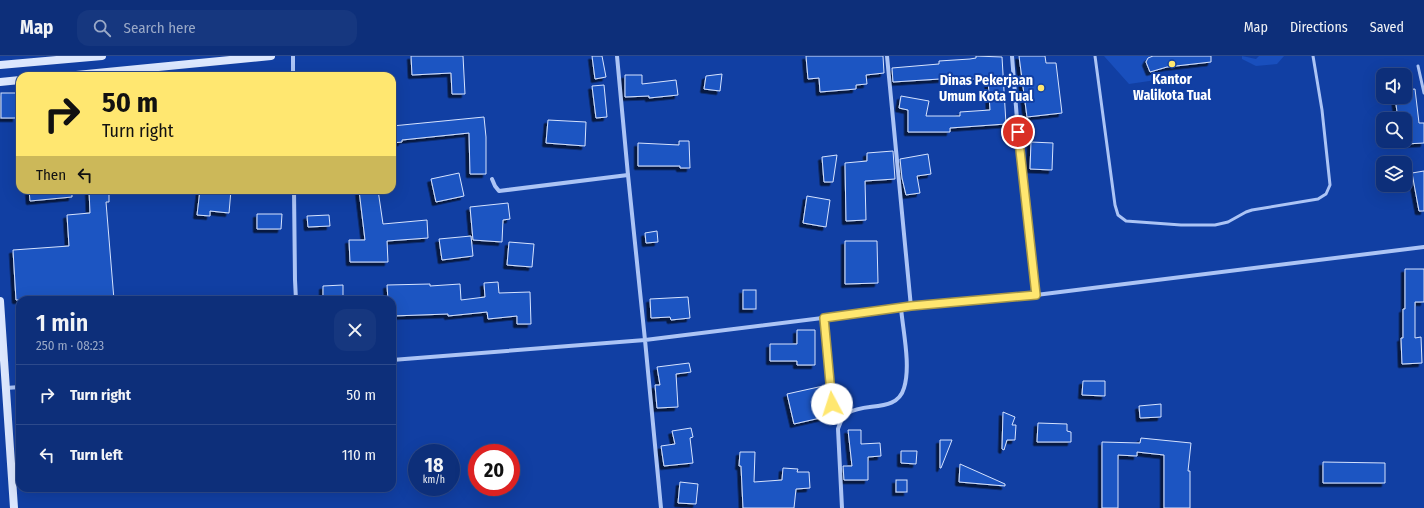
<!DOCTYPE html>
<html lang="en">
<head>
<meta charset="utf-8">
<style>
	body { margin:0; font-family:"Fira Sans Condensed",sans-serif; background:#16377f; color:#f1f3f6; height:100vh; display:flex; flex-direction:column; font-size:15px; white-space:nowrap }
	* { box-sizing:border-box; margin:0 }
	p { font-size:13px; color:#9aa9c7 }
	.icon { flex:none; width:22px; height:22px; fill:none; stroke:currentColor; stroke-width:2; stroke-linecap:round; stroke-linejoin:round }
	.map { position:relative; flex:1; overflow:hidden }
	.side { position:absolute; left:16px; top:240px; width:380px; height:196px; display:flex; flex-direction:column; background:#0d2f7a; border-radius:12px; box-shadow:0 4px 16px #0002,0 0 0 1px #2d4a8b }
	.side>* { flex:none }
	.guide { position:absolute; left:16px; top:16px; width:380px; height:122px; border-radius:12px; box-shadow:0 4px 16px #0002,0 0 0 1px #2d4a8b; background:#ffe770; color:#111; overflow:hidden }
	.fabs { position:absolute; left:1376px; top:12px; display:grid; gap:8px }
	.fabs a { display:grid; place-items:center; width:36px; height:36px; border-radius:8px; background:#0d2f7a; box-shadow:0 4px 16px #0002,0 0 0 1px #2d4a8b; font-size:20px }
	.speed { position:absolute; left:408px; top:388px; display:flex; gap:8px; font-size:20px; font-weight:700; text-align:center }
	.speed>* { display:grid; place-content:center; width:52px; height:52px; border-radius:50%; background:#0d2f7a; box-shadow:0 4px 16px #0002,0 0 0 1px #2d4a8b; line-height:1 }
	.speed small { font-size:10px; font-weight:400 }
	.speed .limit { border:6px solid #d22; background:#fff; color:#111 }
	.pin { position:absolute; display:grid; place-items:center; width:34px; height:34px; color:#fff; margin:-17px; border:2px solid #fff; border-radius:50%; box-shadow:0 1px 4px #0007 }
	.me { position:absolute; width:44px; margin:-22px; rotate:355deg; stroke-linejoin:round; filter:drop-shadow(0 0 3px #0008) }
	.turn { display:flex; align-items:center; gap:14px; height:84px; padding:0 20px; font-size:18px }
	.turn .icon { width:52px; height:52px; stroke-width:2.5 }
	.turn b { display:block; font-size:28px; line-height:34px }
	.then { display:flex; align-items:center; height:38px; padding:0 20px; background:#0003; gap:8px; font-size:15px }
	.round { display:grid; place-items:center; flex:none; width:42px; height:42px; border-radius:12px; background:#16377f }
	.headline { display:flex; align-items:center; justify-content:space-between; height:68px; padding:0 20px }
	h1 { font-size:24px; font-weight:600; line-height:30px }
	ul { padding:0; list-style:none }
	li { display:flex; align-items:center; gap:12px; height:60px; padding:0 20px; border-top:1px solid #2d4a8b }
	li div { flex:1 }
	li b { display:block; font-size:15px }
	li em { font-style:normal }
	header { display:flex; align-items:center; gap:24px; box-sizing:border-box; height:56px; padding:0 20px; background:#0d2f7a; border-bottom:1px solid #2d4a8b }
	header strong { font-size:19px }
	nav { display:flex; gap:22px; margin-inline-start:auto; font-size:14px }
	.search { width:280px; height:36px; background:#16377f; display:flex; align-items:center; gap:10px; box-sizing:border-box; padding:0 14px; border-radius:12px; color:#9aa9c7; font-size:15px }
	.map>svg:first-child { display:block }
	.green { fill:#194fbd }
	.building { fill:#1f54c2; stroke:#d5e3fe; filter:url(#shadow) }
	.lines { fill:none; stroke-linecap:round; stroke-linejoin:round }
	.lane { stroke:#acc4f5; stroke-width:3 }
	.street { stroke:#acc4f5; stroke-width:4 }
	.secondary { stroke:#dce7fe; stroke-width:8 }
	.route-casing { stroke:#a69649; stroke-width:10 }
	.route { stroke:#ffe770; stroke-width:7 }
	.poi-dot { fill:#ffe770; stroke:#113fa3; stroke-width:1.5 }
	.labels { text-anchor:middle; stroke-width:4; stroke-linejoin:round; paint-order:stroke }
	.poi-label { font-size:14px; font-weight:bold; fill:#fff; stroke:#113fa3 }
</style>
</head>
<body>
<header>
<strong>Map</strong>
<div class="search"><svg class="icon" aria-label="search" viewBox="0 0 24 24"><circle cx="10" cy="10" r="6"/><path d="M15 15l6 6"/></svg>Search here</div>
<nav><a>Map</a><a>Directions</a><a>Saved</a></nav>
</header>
<div class="map">
<svg width="1424" height="452" viewBox="0 0 1424 452">
	<defs>
		<filter id="shadow"><feDropShadow dx="-3.5" dy="3.5" stdDeviation="0" flood-color="#0009"/></filter>
	</defs>
	<rect width="100%" height="100%" fill="#113fa3"/>
	<!-- green -->
	<g class="green">
		<path d="M 1104,0 L 1152,0 L 1148,2 L 1146,6 L 1149,13 L 1162,12 L 1156,24 L 1129,28 Z"/>
		<path d="M 1242,0 L 1256,3 L 1259,0 L 1284,0 L 1277,8 L 1256,10 L 1242,3 Z"/>
	</g>
	<!-- building -->
	<g class="building">
		<path d="M 411,0 L 463,0 L 465,38 L 452,38 L 451,17 L 412,19 Z"/>
		<path d="M 592,0 L 602,0 L 606,21 L 595,23 Z"/>
		<path d="M 806,0 L 883,0 L 884,17 L 866,19 L 867,28 L 856,29 L 856,33 L 820,36 L 819,22 L 808,23 Z"/>
		<path d="M 976,0 L 1002,1 L 1006,68 L 950,72 L 950,76 L 908,76 L 908,54 L 899,52 L 901,40 L 929,45 L 926,60 L 960,60 L 960,56 L 990,54 L 988,22 L 971,23 L 971,21 L 893,26 L 892,12 L 939,8 L 939,5 L 970,3 L 976,2 Z"/>
		<path d="M 1019,0 L 1045,0 L 1046,7 L 1056,7 L 1062,57 L 1027,61 Z"/>
		<path d="M 1153,0 L 1211,0 L 1211,6 L 1167,11 L 1150,16 L 1146,6 L 1148,2 Z"/>
		<path d="M 722,18 L 720,35 L 704,33 L 706,20 Z"/>
		<path d="M 625,19 L 642,19 L 642,28 L 676,24 L 678,39 L 649,42 L 649,40 L 625,41 Z"/>
		<path d="M 604,29 L 607,61 L 596,62 L 592,30 Z"/>
		<path d="M 1415,33 L 1419,67 L 1424,67 L 1424,87 L 1405,88 L 1405,63 L 1398,63 L 1395,41 L 1405,41 L 1405,34 Z"/>
		<rect x="1" y="37" width="15" height="25"/>
		<path d="M 484,61 L 486,81 L 486,118 L 470,118 L 469,77 L 402,84 L 402,86 L 392,87 L 392,70 Z"/>
		<path d="M 548,64 L 586,66 L 585,90 L 546,87 Z"/>
		<path d="M 679,85 L 689,85 L 690,112 L 680,112 L 680,110 L 638,110 L 638,87 L 679,89 Z"/>
		<path d="M 1031,86 L 1053,87 L 1052,114 L 1030,113 Z"/>
		<path d="M 893,95 L 895,123 L 865,125 L 866,164 L 846,165 L 845,107 L 867,105 L 867,97 Z"/>
		<path d="M 928,98 L 931,118 L 917,120 L 920,137 L 906,139 L 902,122 L 900,103 Z"/>
		<path d="M 837,99 L 833,126 L 824,126 L 822,101 Z"/>
		<path d="M 1424,115 L 1424,155 L 1419,155 L 1412,117 Z"/>
		<path d="M 459,117 L 464,140 L 436,146 L 431,123 Z"/>
		<path d="M 29,134 L 72,134 L 72,141 L 30,145 Z"/>
		<path d="M 89,134 L 109,134 L 109,146 L 106,146 L 114,244 L 16,244 L 13,194 L 69,190 L 67,159 L 90,157 Z"/>
		<path d="M 200,134 L 231,134 L 229,157 L 210,155 L 210,160 L 197,159 Z"/>
		<path d="M 359,134 L 378,134 L 383,168 L 427,164 L 428,182 L 387,185 L 388,206 L 350,206 L 349,184 L 365,184 Z"/>
		<path d="M 807,140 L 830,144 L 826,171 L 803,167 Z"/>
		<path d="M 508,147 L 510,163 L 503,164 L 502,186 L 473,184 L 470,151 Z"/>
		<path d="M 257,158 L 282,158 L 281,173 L 257,173 Z"/>
		<path d="M 329,159 L 330,170 L 308,171 L 307,160 Z"/>
		<path d="M 657,175 L 658,186 L 646,187 L 645,177 Z"/>
		<path d="M 471,180 L 473,200 L 442,204 L 439,183 Z"/>
		<path d="M 845,185 L 877,185 L 878,227 L 845,228 Z"/>
		<path d="M 509,186 L 534,188 L 532,211 L 507,209 Z"/>
		<path d="M 1405,213 L 1424,213 L 1424,246 L 1415,246 L 1415,282 L 1421,281 L 1422,307 L 1402,308 L 1401,282 L 1403,282 L 1403,253 L 1405,253 Z"/>
		<path d="M 498,226 L 499,237 L 530,236 L 531,268 L 517,268 L 517,260 L 488,263 L 487,256 L 448,260 L 448,258 L 392,260 L 392,244 L 388,244 L 387,229 L 430,228 L 430,230 L 460,228 L 461,244 L 485,241 L 484,227 Z"/>
		<path d="M 343,229 L 343,244 L 323,244 L 323,230 Z"/>
		<rect x="743" y="234" width="13" height="19"/>
		<path d="M 688,241 L 690,262 L 671,264 L 670,261 L 651,262 L 650,243 Z"/>
		<path d="M 797,274 L 815,274 L 815,309 L 797,309 L 797,305 L 770,305 L 770,288 L 797,288 Z"/>
		<path d="M 689,307 L 691,316 L 676,318 L 678,351 L 657,352 L 655,329 L 660,329 L 657,311 Z"/>
		<path d="M 1083,325 L 1105,325 L 1105,340 L 1082,339 Z"/>
		<path d="M 823,330 L 829,360 L 794,368 L 787,338 Z"/>
		<path d="M 1161,348 L 1161,361 L 1140,362 L 1139,350 Z"/>
		<path d="M 1003,356 L 1015,361 L 1012,369 L 1016,369 L 1015,384 L 1007,384 L 1004,394 L 1002,393 Z"/>
		<path d="M 1038,367 L 1067,368 L 1067,375 L 1071,376 L 1071,386 L 1037,386 Z"/>
		<path d="M 691,372 L 693,381 L 690,382 L 693,407 L 664,410 L 661,390 L 675,388 L 672,375 Z"/>
		<path d="M 848,374 L 861,374 L 861,388 L 880,387 L 881,400 L 868,401 L 868,424 L 844,424 L 843,410 L 852,410 Z"/>
		<path d="M 1141,382 L 1191,387 L 1188,415 L 1190,415 L 1190,452 L 1164,452 L 1164,399 L 1137,396 L 1137,400 L 1118,399 L 1118,452 L 1102,452 L 1102,386 L 1140,387 Z"/>
		<path d="M 940,384 L 952,384 L 941,412 L 940,412 Z"/>
		<path d="M 901,395 L 917,395 L 916,408 L 901,407 Z"/>
		<path d="M 740,396 L 755,396 L 754,426 L 782,424 L 783,412 L 798,413 L 797,416 L 809,416 L 810,432 L 796,433 L 794,452 L 743,452 L 741,410 L 739,410 Z"/>
		<path d="M 1323,406 L 1385,407 L 1385,427 L 1323,427 Z"/>
		<path d="M 960,408 L 1005,428 L 1005,430 L 959,426 Z"/>
		<rect x="896" y="424" width="11" height="12"/>
		<path d="M 680,426 L 698,428 L 696,448 L 678,447 Z"/>
	</g>
	<g class="lines">
		<!-- lane -->
		<g class="lane">
			<path d="M 1095,0 L 1115,149 L 1118,159 L 1126,165 L 1181,169 L 1215,169 L 1228,166 L 1246,156 L 1252,154 L 1318,143 L 1326,138 L 1330,129 L 1322,54 L 1313,0"/>
			<path d="M 1418,10 L 1424,37"/>
			<path d="M 824,261 L 831,348 L 836,359 L 842,363"/>
		</g>
		<!-- street -->
		<g class="street">
			<path d="M 293,0 L 293,20"/>
			<path d="M 887,0 L 911,251"/>
			<path d="M 1012,0 L 1018,76 L 1036,239"/>
			<path d="M 492,123 L 495,130 L 499,135 L 628,119"/>
			<path d="M 294,134 L 295,224 L 296,244"/>
			<path d="M 392,304 L 645,284 L 628,119 L 617,0"/>
			<path d="M 6,332 L 20,331"/>
			<path d="M 661,452 L 645,284 L 911,251 L 1036,239 L 1424,191"/>
			<path d="M 842,452 L 838,373 C 840,367 842,360 848,357 C 865,346 897,357 904,332 C 911,310 903,275 901,252"/>
		</g>
		<!-- secondary -->
		<g class="secondary">
			<path d="M 0,9 L 102,0"/>
			<path d="M 66,20 L 271,0"/>
			<path d="M 0,26 L 20,24"/>
			<path d="M 0,245 L 14,452"/>
		</g>
	</g>
	<g class="lines">
		<!-- route casing -->
		<g class="route-casing">
			<path id="route" d="M 832,348 L 824,262 L 911,250 L 1036,239 L 1018,76"/>
		</g>
		<!-- route -->
		<use href="#route" class="route"/>
	</g>
	<!-- markers -->
	<g class="poi-dot">
		<circle cx="1172" cy="8" r="4"/>
		<circle cx="1041" cy="32" r="4"/>
	</g>
	<g class="labels">
		<!-- poi labels -->
		<g class="poi-label">
			<text x="1172" y="28">Kantor<tspan x="1172" dy="16">Walikota Tual</tspan></text>
			<text x="1033" y="29" text-anchor="end">Dinas Pekerjaan<tspan x="1033" dy="16">Umum Kota Tual</tspan></text>
		</g>
	</g>
</svg>
<div class="fabs">
<a><svg class="icon" aria-label="sound" viewBox="0 0 24 24"><path d="M4 9h4l5-4v14l-5-4H4zM17 9q2 3 0 6"/></svg></a>
<a><svg class="icon" aria-label="search" viewBox="0 0 24 24"><circle cx="10" cy="10" r="6"/><path d="M15 15l6 6"/></svg></a>
<a><svg class="icon" aria-label="layers" viewBox="0 0 24 24"><path d="M12 4l9 5-9 5-9-5zM3 14l9 5 9-5"/></svg></a>
</div>
<div class="speed"><div>18<small>km/h</small></div><div class="limit">20</div></div>
<div class="pin" style="left:1018px;top:76px;background:#d93025"><svg class="icon" aria-label="arrive" viewBox="0 0 24 24"><path d="M6 21V4h12l-3 4 3 4H6"/></svg></div>
<svg class="me" style="left:832px;top:348px" viewBox="-20 -20 40 40"><circle r="19" fill="#fff"/><path d="M0-13L10 11 0 6-10 11z" fill="#ffe770"/></svg>
<div class="guide">
<div class="turn"><svg class="icon" aria-label="right" viewBox="0 0 24 24"><path d="M7 20v-9h11M14 6l5 5-5 5"/></svg><div><b>50 m</b>Turn right</div></div>
<div class="then">Then<svg class="icon" aria-label="left" viewBox="0 0 24 24"><path d="M17 20v-9H6M10 6l-5 5 5 5"/></svg></div>
</div>
<section class="side">
<div class="headline"><div><h1>1 min</h1><p>250 m · 08:23</p></div><a class="round"><svg class="icon" aria-label="close" viewBox="0 0 24 24"><path d="M6 6l12 12M18 6L6 18"/></svg></a></div>
<ul>
<li><svg class="icon" aria-label="right" viewBox="0 0 24 24"><path d="M7 20v-9h11M14 6l5 5-5 5"/></svg><div><b>Turn right</b></div><em>50 m</em></li>
<li><svg class="icon" aria-label="left" viewBox="0 0 24 24"><path d="M17 20v-9H6M10 6l-5 5 5 5"/></svg><div><b>Turn left</b></div><em>110 m</em></li>
</ul>
</section>
</div>
</body>
</html>
